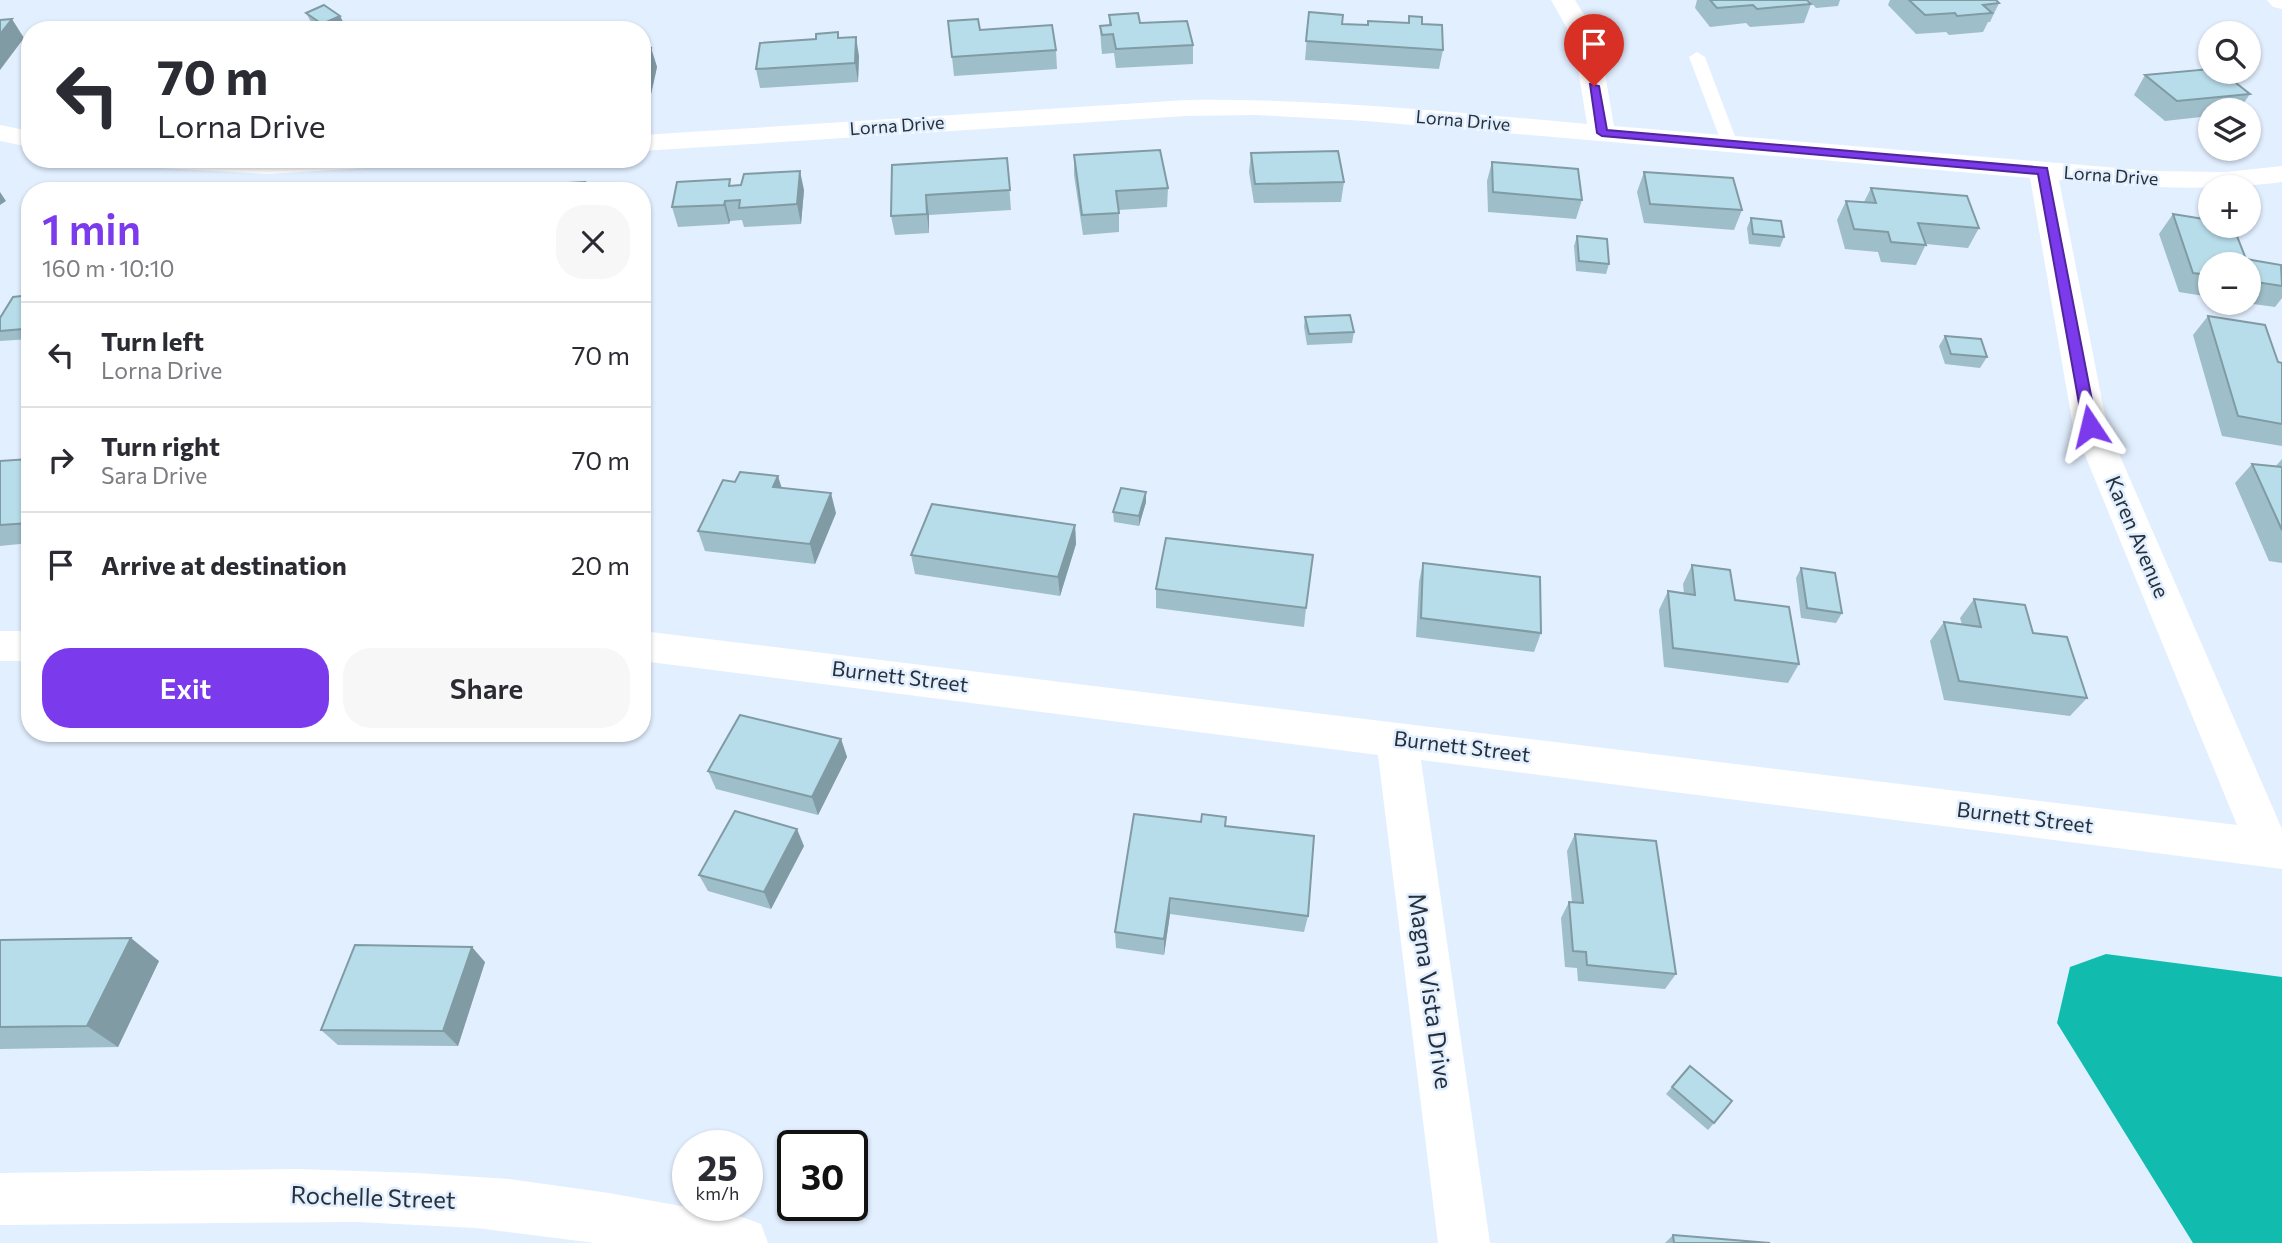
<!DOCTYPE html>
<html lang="en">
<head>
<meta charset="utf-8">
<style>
	body { margin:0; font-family:Commissioner,sans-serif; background:#f7f7f7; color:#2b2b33; height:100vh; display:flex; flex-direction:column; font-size:26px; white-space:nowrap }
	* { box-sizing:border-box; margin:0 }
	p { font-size:23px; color:#7c7c81 }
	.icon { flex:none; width:38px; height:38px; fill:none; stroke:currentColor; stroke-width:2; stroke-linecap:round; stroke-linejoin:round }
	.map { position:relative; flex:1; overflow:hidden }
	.side { position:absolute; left:21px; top:182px; width:630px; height:560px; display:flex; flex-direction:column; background:#fff; border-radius:28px; box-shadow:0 2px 5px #0004 }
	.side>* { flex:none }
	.top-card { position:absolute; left:21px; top:21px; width:630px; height:147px; border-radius:28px; box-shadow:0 2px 5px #0004; background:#fff; color:#2b2b33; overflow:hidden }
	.controls { position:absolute; left:2198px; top:21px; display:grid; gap:14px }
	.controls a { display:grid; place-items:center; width:63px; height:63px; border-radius:50%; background:#fff; box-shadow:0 2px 5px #0004; font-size:35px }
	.speed { position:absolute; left:672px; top:1130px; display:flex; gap:14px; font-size:35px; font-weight:700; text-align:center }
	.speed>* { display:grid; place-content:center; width:91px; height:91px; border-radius:50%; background:#fff; box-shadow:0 2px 5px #0004; line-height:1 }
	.speed small { font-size:18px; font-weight:400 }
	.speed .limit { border:4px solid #111; border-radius:10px; background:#fff; color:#111 }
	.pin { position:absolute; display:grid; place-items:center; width:60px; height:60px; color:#fff; margin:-72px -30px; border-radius:50% 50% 50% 0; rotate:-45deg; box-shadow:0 0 7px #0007 }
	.pin .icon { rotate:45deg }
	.me { position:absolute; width:77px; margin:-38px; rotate:350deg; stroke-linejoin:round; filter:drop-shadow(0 0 5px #0008) }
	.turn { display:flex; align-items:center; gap:24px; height:147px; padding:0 21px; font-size:32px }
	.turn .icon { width:91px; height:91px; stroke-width:2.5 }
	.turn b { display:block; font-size:49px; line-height:60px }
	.round { display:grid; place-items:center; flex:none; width:74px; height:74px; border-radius:28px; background:#f7f7f7 }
	.head { display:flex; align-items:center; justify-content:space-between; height:119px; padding:0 21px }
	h1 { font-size:42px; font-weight:600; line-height:52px; color:#7c3aed }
	.primary-button { display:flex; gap:14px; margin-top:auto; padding:14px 21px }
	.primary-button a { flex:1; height:80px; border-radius:28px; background:#7c3aed; color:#fff; font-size:28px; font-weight:600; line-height:80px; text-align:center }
	.primary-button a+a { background:#f7f7f7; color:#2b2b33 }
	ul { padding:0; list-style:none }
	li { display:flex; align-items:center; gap:21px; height:105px; padding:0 21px; border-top:2px solid #e1e1e2 }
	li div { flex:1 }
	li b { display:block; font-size:26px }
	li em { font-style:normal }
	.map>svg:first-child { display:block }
	.water { fill:#11bcaf }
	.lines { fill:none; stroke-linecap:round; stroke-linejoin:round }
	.service { fill:#fff; fill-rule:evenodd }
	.minor { fill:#fff; fill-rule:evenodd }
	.wall { fill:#9ebec9 }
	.shaded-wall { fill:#819ba4 }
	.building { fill:#b8ddea; stroke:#819ba4; stroke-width:2 }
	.route { fill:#7c3aed; stroke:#51269a; stroke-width:2 }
	.labels { text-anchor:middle; stroke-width:5; stroke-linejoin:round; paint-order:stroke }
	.far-street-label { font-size:18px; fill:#28313b; stroke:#e2efff }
	.street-label { font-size:21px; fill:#28313b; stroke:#e2efff }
	.near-street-label { font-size:24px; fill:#28313b; stroke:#e2efff }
</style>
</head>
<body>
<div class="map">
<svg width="2282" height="1243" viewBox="0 0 2282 1243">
	<rect width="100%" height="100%" fill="#e2efff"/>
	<!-- water -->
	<path class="water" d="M 2106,954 L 2282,977 L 2282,1243 L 2193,1243 L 2057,1023 L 2070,967 Z"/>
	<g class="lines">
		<!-- service -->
		<path class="service" d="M 1697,52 L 1705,57 L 1738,144 L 1736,147 L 1730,149 L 1722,144 L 1689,57 Z"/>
		<!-- minor -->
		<g class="minor">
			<path d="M 1551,0 L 1575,0 L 1599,39 L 1614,126 L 2154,171 L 2226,172 L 2282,166 L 2282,182 C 2206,192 2137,187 2059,180 L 2107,426 L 2282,829 L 2282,869 L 1421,760 L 1490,1243 L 1438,1243 L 1378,755 L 642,661 L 642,631 L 2237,825 L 2073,426 L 2030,178 L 1366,121 L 1256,115 L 1186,116 L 642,151 L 642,135 L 1186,100 C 1320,98 1453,112 1587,124 L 1573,39 Z"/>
			<path d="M 2267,0 L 2282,0 L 2282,9 L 2273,7 Z"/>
			<path d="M 0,125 L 30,131 L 30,147 L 0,141 Z"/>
			<path d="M 130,159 L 396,159 L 392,165 L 382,167 L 268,174 L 144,167 L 134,165 Z"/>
			<rect x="0" y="631" width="30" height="30"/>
			<path d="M 298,1169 L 417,1173 L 509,1179 L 609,1193 L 742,1217 L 761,1224 L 768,1243 L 595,1243 L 476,1228 L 357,1222 L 0,1225 L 0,1173 Z"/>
		</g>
	</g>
	<!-- wall -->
	<g class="wall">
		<path d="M 1697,0 L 1807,0 L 1811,4 L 1804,23 L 1750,27 L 1746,23 L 1710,27 L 1695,8 Z"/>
		<path d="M 1809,0 L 1840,0 L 1838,6 L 1816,8 Z"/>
		<path d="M 1890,0 L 1996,0 L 1999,3 L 1990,22 L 1988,22 L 1983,32 L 1949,35 L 1946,32 L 1916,34 L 1888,5 Z"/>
		<path d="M 1309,12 L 1342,24 L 1368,25 L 1368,21 L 1408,23 L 1409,16 L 1422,24 L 1443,50 L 1439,69 L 1305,60 Z"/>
		<path d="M 306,13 L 340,16 L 345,26 L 336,30 L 322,30 L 311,22 Z"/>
		<path d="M 1109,15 L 1140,23 L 1193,45 L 1193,64 L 1116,68 L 1114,53 L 1102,54 L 1101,44 L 1100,26 L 1109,25 Z"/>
		<path d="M 980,30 L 1056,50 L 1057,69 L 954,76 L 952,57 Z"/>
		<path d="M 839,38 L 859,56 L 858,82 L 760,88 L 756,69 Z"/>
		<path d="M 651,48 L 657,67 L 651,94 L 642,95 L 642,49 Z"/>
		<path d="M 2145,75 L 2250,94 L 2239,110 L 2210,110 L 2210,116 L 2165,121 L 2134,95 Z"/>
		<path d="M 1251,153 L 1344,182 L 1341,202 L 1254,203 L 1249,172 Z"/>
		<path d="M 1074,155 L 1168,188 L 1167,207 L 1119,210 L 1119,232 L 1083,235 L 1074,175 Z"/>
		<path d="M 1007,158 L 1011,210 L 929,215 L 929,233 L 895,235 L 891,216 L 892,165 Z"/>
		<path d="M 1492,162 L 1582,200 L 1576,219 L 1488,212 L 1487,181 Z"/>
		<path d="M 1644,172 L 1742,210 L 1734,230 L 1644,223 L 1637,192 Z"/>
		<path d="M 732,186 L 804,190 L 801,224 L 744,227 L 742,220 L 730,221 L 729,224 L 678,227 L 672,207 Z"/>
		<path d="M 1871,188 L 1979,228 L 1968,248 L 1926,244 L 1916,265 L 1881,262 L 1878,252 L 1845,249 L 1837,220 L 1846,201 L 1864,202 Z"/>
		<path d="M 2173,214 L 2246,259 L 2282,266 L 2282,298 L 2275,307 L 2246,303 L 2249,303 L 2249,264 L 2210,264 L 2210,297 L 2179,292 L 2159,234 Z"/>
		<path d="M 1751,218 L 1784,237 L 1780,247 L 1749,244 L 1747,228 Z"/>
		<path d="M 1577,236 L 1609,264 L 1606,274 L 1576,271 L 1574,246 Z"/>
		<path d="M 30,295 L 30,339 L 0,341 L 0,318 Z"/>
		<path d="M 2208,316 L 2278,362 L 2282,363 L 2282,446 L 2222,436 L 2193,335 Z"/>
		<path d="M 1305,317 L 1354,332 L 1352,343 L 1307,345 L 1304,327 Z"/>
		<path d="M 1945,336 L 1987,357 L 1980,368 L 1945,364 L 1939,346 Z"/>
		<path d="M 30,459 L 30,543 L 0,546 L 0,461 Z"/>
		<path d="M 2282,459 L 2282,563 L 2269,561 L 2235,483 L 2252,464 L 2275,467 Z"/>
		<path d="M 782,488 L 836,513 L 815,564 L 705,551 L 698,531 Z"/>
		<path d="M 1146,502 L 1139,526 L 1114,522 L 1113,512 Z"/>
		<path d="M 1075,525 L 1076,544 L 1060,596 L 915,574 L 911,555 Z"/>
		<path d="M 1423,563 L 1541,633 L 1534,652 L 1416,637 L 1419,582 Z"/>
		<path d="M 1692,565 L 1735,600 L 1799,664 L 1788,683 L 1664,667 L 1659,610 L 1668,591 L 1684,594 L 1683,584 Z"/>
		<path d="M 1801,568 L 1842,613 L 1836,623 L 1801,618 L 1796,578 Z"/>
		<path d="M 1156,589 L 1306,608 L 1304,627 L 1156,608 Z"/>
		<path d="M 1974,599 L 2033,633 L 2087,698 L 2070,716 L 1944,700 L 1930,641 L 1944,622 L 1962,624 L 1960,618 Z"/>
		<path d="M 841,739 L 847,757 L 818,815 L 716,789 L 708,771 Z"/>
		<path d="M 1225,826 L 1308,916 L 1304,932 L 1170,914 L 1164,955 L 1116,948 L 1115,932 Z"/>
		<path d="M 1575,834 L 1676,974 L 1665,989 L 1578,981 L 1577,968 L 1565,967 L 1561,918 L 1569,902 L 1572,902 L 1567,851 Z"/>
		<path d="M 804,846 L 771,909 L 708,891 L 699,875 Z"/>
		<path d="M 0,940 L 159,961 L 118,1047 L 0,1049 Z"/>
		<path d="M 485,962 L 458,1046 L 338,1045 L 321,1030 Z"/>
		<path d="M 1690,1066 L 1714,1123 L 1708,1130 L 1666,1094 Z"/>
		<path d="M 1673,1235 L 1770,1243 L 1665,1243 Z"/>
	</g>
	<!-- shaded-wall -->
	<g class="shaded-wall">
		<path d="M 340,16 L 345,26 L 336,30 L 325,30 L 322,24 Z"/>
		<path d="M 12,19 L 24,38 L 0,70 L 0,34 Z"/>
		<path d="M 856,37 L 859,56 L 858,82 L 855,63 Z"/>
		<path d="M 651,48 L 657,67 L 651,94 L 646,75 Z"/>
		<path d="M 800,171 L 804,190 L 801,224 L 797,204 Z"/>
		<path d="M 585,182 L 588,191 L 583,191 Z"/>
		<path d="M 0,192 L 6,201 L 0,205 Z"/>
		<path d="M 926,195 L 929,215 L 929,233 L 927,214 Z"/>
		<path d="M 725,201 L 730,221 L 729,224 L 724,205 Z"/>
		<path d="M 30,317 L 30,337 L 23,329 Z"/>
		<path d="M 778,476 L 784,495 L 773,487 Z"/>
		<path d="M 1146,492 L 1146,502 L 1139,526 L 1139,516 Z"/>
		<path d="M 831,493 L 836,513 L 815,564 L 810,544 Z"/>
		<path d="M 1075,525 L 1076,544 L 1060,596 L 1058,577 Z"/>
		<path d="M 841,739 L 847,757 L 818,815 L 812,797 Z"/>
		<path d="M 797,829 L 804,846 L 771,909 L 764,892 Z"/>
		<path d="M 1170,898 L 1170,914 L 1164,955 L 1164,939 Z"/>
		<path d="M 131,938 L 159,961 L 118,1047 L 87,1026 Z"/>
		<path d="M 472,947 L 485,962 L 458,1046 L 443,1031 Z"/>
	</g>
	<!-- building -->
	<g class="building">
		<path d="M 1710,0 L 1807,0 L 1811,4 L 1757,9 L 1753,5 L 1717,8 Z"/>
		<path d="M 1909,0 L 1996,0 L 1999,3 L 1983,5 L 1992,13 L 1957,16 L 1955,13 L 1925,15 Z"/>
		<path d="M 324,5 L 340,16 L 322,24 L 306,13 Z"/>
		<path d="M 1309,12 L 1343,15 L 1342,24 L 1368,25 L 1368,21 L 1409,23 L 1409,16 L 1422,17 L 1422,24 L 1442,25 L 1443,50 L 1306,41 Z"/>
		<path d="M 1138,13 L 1140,23 L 1187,21 L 1193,45 L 1116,49 L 1113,34 L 1102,35 L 1100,26 L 1111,25 L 1109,15 Z"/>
		<path d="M 12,19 L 0,34 L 0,20 Z"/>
		<path d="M 978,19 L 980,30 L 1052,25 L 1056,50 L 952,57 L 948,21 Z"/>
		<path d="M 838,32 L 838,38 L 856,37 L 855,63 L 756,69 L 760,43 L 816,39 L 816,34 Z"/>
		<path d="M 651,48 L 646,75 L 642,75 L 642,49 Z"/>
		<path d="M 2210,69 L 2210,72 L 2222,72 L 2250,94 L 2177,101 L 2145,75 Z"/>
		<path d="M 1160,150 L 1168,188 L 1116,191 L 1119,213 L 1082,215 L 1074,155 Z"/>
		<path d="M 1338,151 L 1344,182 L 1255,184 L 1251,153 Z"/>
		<path d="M 1007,158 L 1010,190 L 926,195 L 927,214 L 891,216 L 892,165 Z"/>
		<path d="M 1492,162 L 1578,169 L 1582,200 L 1493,192 Z"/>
		<path d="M 800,171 L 797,204 L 739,208 L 740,200 L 725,201 L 724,205 L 672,207 L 677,182 L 730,179 L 729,186 L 741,185 L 744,174 Z"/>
		<path d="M 1644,172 L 1733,178 L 1742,210 L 1650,204 Z"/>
		<path d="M 585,182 L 583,191 L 494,191 L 495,187 Z"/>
		<path d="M 1871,188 L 1967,196 L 1979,228 L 1918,223 L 1926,245 L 1891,242 L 1888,232 L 1854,229 L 1846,201 L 1876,203 Z"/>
		<path d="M 2173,214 L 2210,220 L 2210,226 L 2233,226 L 2246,259 L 2281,265 L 2282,286 L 2249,281 L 2249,264 L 2210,264 L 2210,275 L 2193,273 Z"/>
		<path d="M 1751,218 L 1781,221 L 1784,237 L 1753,234 Z"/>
		<path d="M 1577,236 L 1607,239 L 1609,264 L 1579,261 Z"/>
		<path d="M 30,295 L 30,317 L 23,329 L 0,331 L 0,318 L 13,297 Z"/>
		<path d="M 1350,315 L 1354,332 L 1309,334 L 1305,317 Z"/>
		<path d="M 2208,316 L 2265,325 L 2278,362 L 2282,363 L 2282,424 L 2238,416 Z"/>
		<path d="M 1945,336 L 1981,339 L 1987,357 L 1951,354 Z"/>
		<path d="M 29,459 L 30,472 L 27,477 L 30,477 L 30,523 L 0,525 L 0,461 Z"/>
		<path d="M 2252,464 L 2282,467 L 2282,530 Z"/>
		<path d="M 740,472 L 778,476 L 773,487 L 831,493 L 810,544 L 698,531 L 723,480 L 735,482 Z"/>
		<path d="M 1121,488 L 1146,492 L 1139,516 L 1113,512 Z"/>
		<path d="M 932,504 L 1075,525 L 1058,577 L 911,555 Z"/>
		<path d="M 1166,538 L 1313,555 L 1306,608 L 1156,589 Z"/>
		<path d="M 1423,563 L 1540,577 L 1541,633 L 1421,618 Z"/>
		<path d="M 1692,565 L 1730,570 L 1735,600 L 1789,607 L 1799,664 L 1673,648 L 1668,591 L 1695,595 Z"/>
		<path d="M 1801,568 L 1835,573 L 1842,613 L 1807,608 Z"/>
		<path d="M 1974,599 L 2025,605 L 2033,633 L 2067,637 L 2087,698 L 1959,681 L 1944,622 L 1981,627 Z"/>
		<path d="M 740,715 L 841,739 L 812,797 L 708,771 Z"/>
		<path d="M 735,811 L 797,829 L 764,892 L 699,875 Z"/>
		<path d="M 1134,814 L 1201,822 L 1202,814 L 1226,817 L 1225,826 L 1314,836 L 1308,916 L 1170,898 L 1164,939 L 1115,932 Z"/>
		<path d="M 1575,834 L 1656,841 L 1676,974 L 1587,965 L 1586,952 L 1573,951 L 1569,902 L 1583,903 Z"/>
		<path d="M 131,938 L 87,1026 L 0,1027 L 0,940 Z"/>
		<path d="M 355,945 L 472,947 L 443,1031 L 321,1030 Z"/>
		<path d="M 1690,1066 L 1732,1101 L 1714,1123 L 1672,1087 Z"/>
		<path d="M 1673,1235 L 1770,1243 L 1674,1243 Z"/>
	</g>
	<!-- route -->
	<path class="route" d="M 1590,84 L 1599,86 L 1607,130 L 2047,168 L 2097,426 L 2095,430 L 2085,430 L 2083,426 L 2038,174 L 1602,136 L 1597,133 Z"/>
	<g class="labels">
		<!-- far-street labels -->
		<g class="far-street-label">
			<text transform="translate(1463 121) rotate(5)" y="6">Lorna Drive</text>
			<text transform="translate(897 126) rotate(-4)" y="6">Lorna Drive</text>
			<text transform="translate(2111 176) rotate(4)" y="6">Lorna Drive</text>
		</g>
		<!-- street labels -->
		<g class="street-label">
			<text transform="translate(2137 537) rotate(67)" y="7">Karen Avenue</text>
			<text transform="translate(900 677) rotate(7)" y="7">Burnett Street</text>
			<text transform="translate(1462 747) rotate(7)" y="7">Burnett Street</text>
			<text transform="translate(2025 818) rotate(7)" y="7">Burnett Street</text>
		</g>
		<!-- near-street labels -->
		<g class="near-street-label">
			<text transform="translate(1430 991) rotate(82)" y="8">Magna Vista Drive</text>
			<text transform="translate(373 1198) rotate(2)" y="8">Rochelle Street</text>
		</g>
	</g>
</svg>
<div class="controls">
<a><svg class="icon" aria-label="search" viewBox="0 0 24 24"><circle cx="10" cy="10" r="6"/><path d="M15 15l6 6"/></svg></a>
<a><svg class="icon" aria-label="layers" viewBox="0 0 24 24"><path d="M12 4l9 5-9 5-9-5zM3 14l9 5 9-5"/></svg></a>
<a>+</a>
<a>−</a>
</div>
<div class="speed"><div>25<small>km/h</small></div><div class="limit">30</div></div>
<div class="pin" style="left:1594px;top:86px;background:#d93025"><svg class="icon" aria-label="arrive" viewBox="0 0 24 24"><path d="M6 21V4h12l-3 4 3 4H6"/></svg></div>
<svg class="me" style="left:2090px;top:426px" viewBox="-20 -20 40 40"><path d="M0-17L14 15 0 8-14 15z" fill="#7c3aed" stroke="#fff" stroke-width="4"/></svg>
<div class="top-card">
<div class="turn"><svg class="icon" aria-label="left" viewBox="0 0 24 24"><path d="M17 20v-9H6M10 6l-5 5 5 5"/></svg><div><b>70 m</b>Lorna Drive</div></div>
</div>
<section class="side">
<div class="head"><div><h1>1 min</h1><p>160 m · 10:10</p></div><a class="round"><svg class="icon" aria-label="close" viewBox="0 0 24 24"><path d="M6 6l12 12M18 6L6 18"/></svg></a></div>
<ul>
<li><svg class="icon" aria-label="left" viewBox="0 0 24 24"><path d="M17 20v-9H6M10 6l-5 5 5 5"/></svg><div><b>Turn left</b><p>Lorna Drive</p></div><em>70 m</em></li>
<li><svg class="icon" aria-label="right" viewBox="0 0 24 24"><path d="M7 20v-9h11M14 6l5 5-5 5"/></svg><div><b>Turn right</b><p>Sara Drive</p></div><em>70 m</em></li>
<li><svg class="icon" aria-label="arrive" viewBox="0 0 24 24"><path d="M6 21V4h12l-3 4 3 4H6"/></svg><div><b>Arrive at destination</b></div><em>20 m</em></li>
</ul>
<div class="primary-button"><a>Exit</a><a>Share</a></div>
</section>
</div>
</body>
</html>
